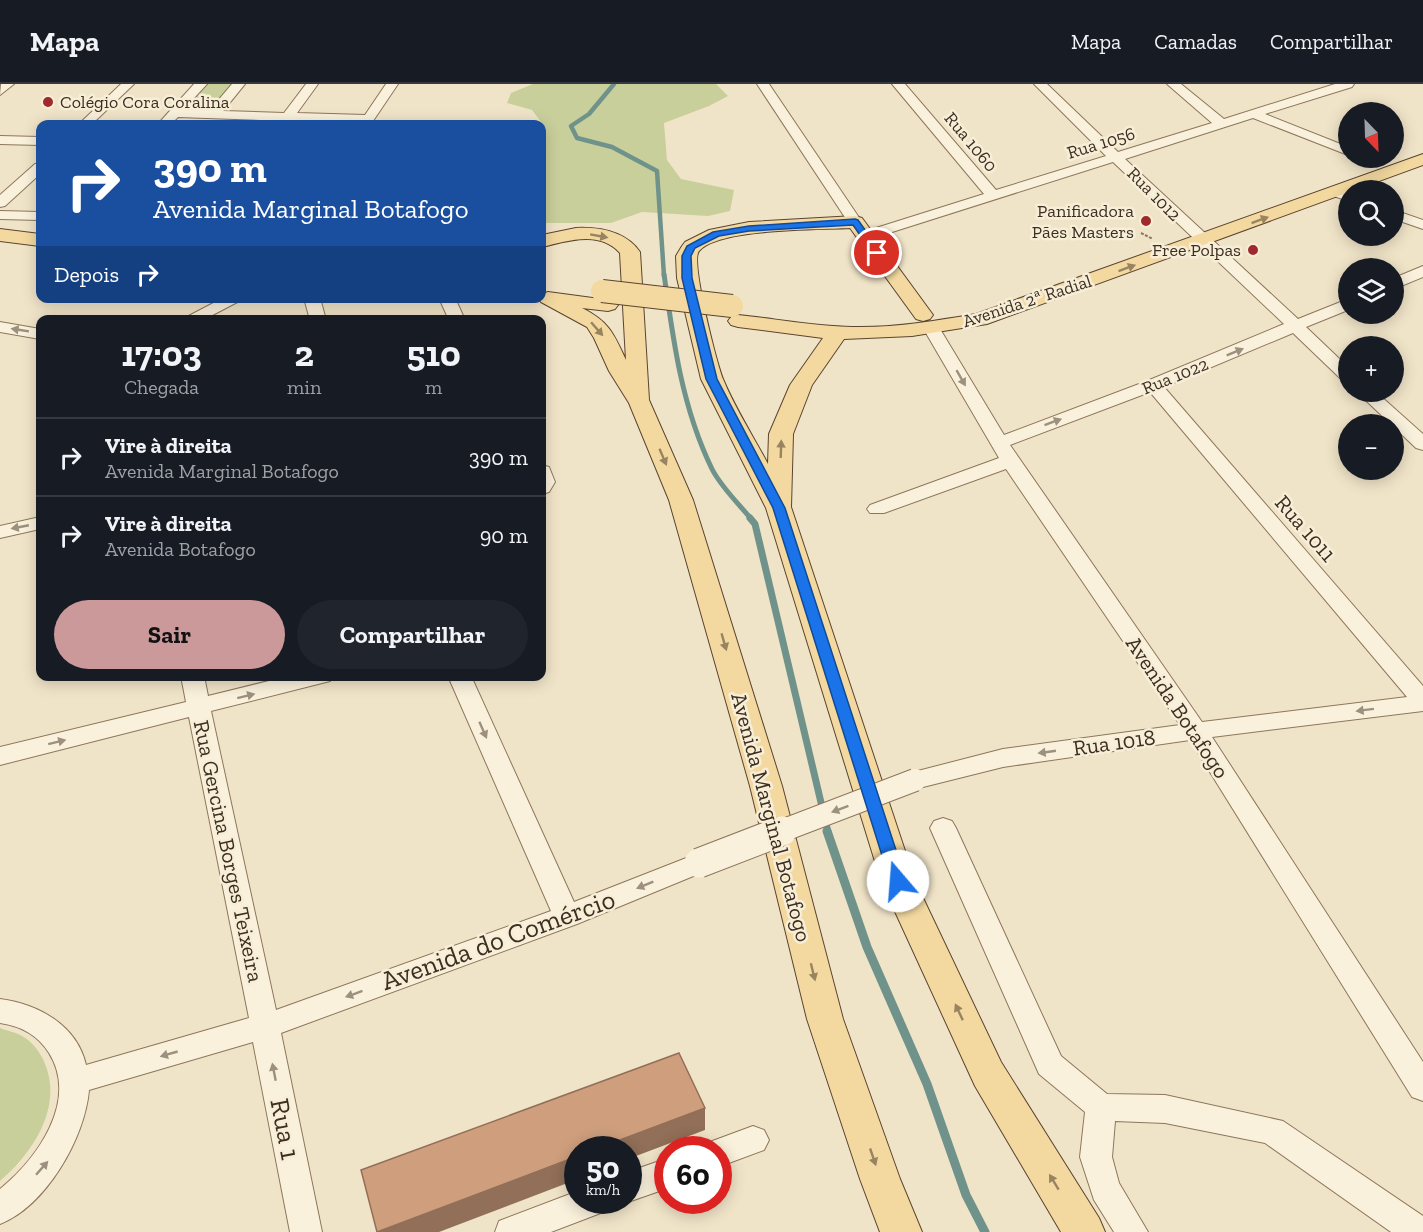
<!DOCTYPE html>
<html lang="pt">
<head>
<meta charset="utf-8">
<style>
	body { margin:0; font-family:"Zilla Slab",serif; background:#20242c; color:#f1f3f6; height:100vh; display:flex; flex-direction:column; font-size:22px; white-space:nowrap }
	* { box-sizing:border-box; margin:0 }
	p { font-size:20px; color:#9ea1a6 }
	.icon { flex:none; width:33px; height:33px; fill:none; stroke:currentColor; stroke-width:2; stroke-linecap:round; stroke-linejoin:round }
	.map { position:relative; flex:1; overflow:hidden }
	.sheet { position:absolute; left:36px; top:231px; width:510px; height:366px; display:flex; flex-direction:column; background:#171b24; border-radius:12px; box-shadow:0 3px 15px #0003 }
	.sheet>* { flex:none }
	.top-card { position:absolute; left:36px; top:36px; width:510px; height:183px; border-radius:12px; box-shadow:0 3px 15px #0003; background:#1a4fa0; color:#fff; overflow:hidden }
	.needle { width:39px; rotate:157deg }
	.tools { position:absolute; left:1338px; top:18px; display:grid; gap:12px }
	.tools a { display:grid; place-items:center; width:66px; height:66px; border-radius:50%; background:#171b24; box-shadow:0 3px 15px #0003; font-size:30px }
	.speed { position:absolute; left:564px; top:1052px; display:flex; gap:12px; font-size:30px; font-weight:700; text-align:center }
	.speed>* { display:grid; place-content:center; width:78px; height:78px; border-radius:50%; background:#171b24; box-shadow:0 3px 15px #0003; line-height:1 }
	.speed small { font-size:15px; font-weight:400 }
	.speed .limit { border:9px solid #d22; background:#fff; color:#111 }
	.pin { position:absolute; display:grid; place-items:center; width:51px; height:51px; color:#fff; margin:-26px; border:3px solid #fff; border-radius:50%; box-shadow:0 2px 6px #0007 }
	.me { position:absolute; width:66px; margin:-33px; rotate:342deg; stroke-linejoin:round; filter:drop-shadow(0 0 4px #0008) }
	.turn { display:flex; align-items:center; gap:21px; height:126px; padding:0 18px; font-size:27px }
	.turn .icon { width:78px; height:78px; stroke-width:2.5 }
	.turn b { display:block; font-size:42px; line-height:51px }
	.then { display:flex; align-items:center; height:57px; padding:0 18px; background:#0003; gap:12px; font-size:22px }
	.eta { display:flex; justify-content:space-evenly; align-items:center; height:102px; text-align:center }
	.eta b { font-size:36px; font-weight:700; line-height:42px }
	.cta { display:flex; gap:12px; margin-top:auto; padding:12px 18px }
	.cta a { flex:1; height:69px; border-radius:36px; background:#cc999b; color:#111; font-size:24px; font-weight:700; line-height:69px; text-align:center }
	.cta a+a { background:#20242c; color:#f1f3f6 }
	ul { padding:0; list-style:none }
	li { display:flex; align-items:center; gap:18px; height:78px; padding:0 18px; border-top:2px solid #363941 }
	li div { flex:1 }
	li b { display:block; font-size:22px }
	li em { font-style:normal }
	header { display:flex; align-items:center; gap:36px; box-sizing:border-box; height:84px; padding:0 30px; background:#171b24; border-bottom:2px solid #363941 }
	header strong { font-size:28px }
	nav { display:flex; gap:33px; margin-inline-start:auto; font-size:21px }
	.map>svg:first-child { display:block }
	.green { fill:#c9cf9b }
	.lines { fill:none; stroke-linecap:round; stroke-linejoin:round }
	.stream-far3 { stroke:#6f938a; stroke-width:4.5 }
	.stream-far2 { stroke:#6f938a; stroke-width:5 }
	.stream-far1 { stroke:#6f938a; stroke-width:7 }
	.stream { stroke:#6f938a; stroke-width:9 }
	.minor-casing { stroke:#8d765c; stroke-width:2 }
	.major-casing { stroke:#5b4430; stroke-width:2 }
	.path { stroke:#8d765c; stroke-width:2; stroke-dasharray:3 1.5; stroke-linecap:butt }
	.minor { fill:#faf1dc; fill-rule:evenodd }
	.major { fill:#f3d9a0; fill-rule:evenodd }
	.minor-bridge-far1-casing { stroke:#8d765c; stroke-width:24; stroke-linecap:butt }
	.minor-bridge-casing { stroke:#8d765c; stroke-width:31; stroke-linecap:butt }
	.major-bridge-casing { stroke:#5b4430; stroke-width:24; stroke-linecap:butt }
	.minor-bridge-far1 { stroke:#faf1dc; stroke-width:22 }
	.minor-bridge { stroke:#faf1dc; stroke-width:29 }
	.major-bridge { stroke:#f3d9a0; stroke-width:22 }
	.shaded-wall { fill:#916f58 }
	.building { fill:#cf9f7d; stroke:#916f58; stroke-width:1.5 }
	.oneway { fill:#988460 }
	.oneway2 { fill:#9c907e }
	.route { fill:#1a73e8; stroke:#114b97; stroke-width:1.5 }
	.poi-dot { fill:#9e2a2b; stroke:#f7eed8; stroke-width:2 }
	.labels { text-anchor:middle; stroke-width:5; stroke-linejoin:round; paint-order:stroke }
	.far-poi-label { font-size:18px; fill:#3d2e20; stroke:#f7eed8; text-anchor:end }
	.far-street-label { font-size:18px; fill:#3d2e20; stroke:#f7eed8 }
	.street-label { font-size:22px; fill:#3d2e20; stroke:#f7eed8 }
	.near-street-label { font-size:27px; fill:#3d2e20; stroke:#f7eed8 }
</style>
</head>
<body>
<header>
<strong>Mapa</strong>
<nav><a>Mapa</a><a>Camadas</a><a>Compartilhar</a></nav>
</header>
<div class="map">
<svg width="1423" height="1148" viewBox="0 0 1423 1148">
	<rect width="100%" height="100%" fill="#f0e4c8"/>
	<!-- green -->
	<g class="green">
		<path d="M 205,0 L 234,0 L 212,27 L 182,26 Z"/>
		<path d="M 533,0 L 716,0 L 728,12 L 709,22 L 664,39 L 667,76 L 681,95 L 734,106 L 730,127 L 708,132 L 642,128 L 611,139 L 542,139 L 542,65 L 545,43 L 532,26 L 507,19 L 511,9 Z"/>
		<path d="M 0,944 C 7,947 16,948 22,952 C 32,957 41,969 45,980 C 63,1023 33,1069 0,1097 Z"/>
	</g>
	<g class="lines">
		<!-- stream-far3 -->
		<path class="stream-far3" d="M 614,0 L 589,30 L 571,42 L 577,54 L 612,63 L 657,87 L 664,192"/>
		<!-- stream-far2 -->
		<path class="stream-far2" d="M 664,190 C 673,256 682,324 712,385 C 721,403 739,420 752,436"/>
		<!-- stream-far1 -->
		<path class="stream-far1" d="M 750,434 L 755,440 L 828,748"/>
		<!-- stream -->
		<path class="stream" d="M 827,747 L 867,863 L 927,1000 L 966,1111 L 985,1148"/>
		<!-- minor casing -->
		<g class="minor-casing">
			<g id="minor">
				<path d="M 14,0 L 0,11 L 1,0 Z"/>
				<path d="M 121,0 L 134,0 L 92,40 L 79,40 Z"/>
				<path d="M 194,0 L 207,0 L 184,25 L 210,26 L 232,0 L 245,0 L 223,27 L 284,29 L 306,0 L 318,0 L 297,29 L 365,31 L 386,0 L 398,0 L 371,40 L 178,33 L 171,40 L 158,40 Z"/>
				<path d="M 757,0 L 769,0 L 862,138 L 860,141 L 850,141 Z"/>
				<path d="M 892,0 L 905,0 L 996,106 L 1106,72 L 1034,0 L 1047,0 L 1118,68 L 1212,39 L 1167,0 L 1181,0 L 1224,35 L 1335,0 L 1354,0 L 1352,3 L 1265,30 L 1348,63 L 1348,71 L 1253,34 L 1125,75 L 1298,235 L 1348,215 L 1348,226 L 1306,243 L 1348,283 L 1348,297 L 1342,296 L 1293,249 L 1164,303 L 1423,602 L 1423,627 L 1212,653 L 1423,978 L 1423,1017 L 1412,1013 L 1190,656 L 1003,683 L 915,705 L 906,702 L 903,696 L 906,690 L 1003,665 L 1180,641 L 1006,385 L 884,429 L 870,429 L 867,425 L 870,421 L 999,374 L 923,244 L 925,240 L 937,240 L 1004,351 L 1147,297 L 1284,240 L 1113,78 L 870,155 L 860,155 L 858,152 L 860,149 L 984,110 ZM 1150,308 L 1407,613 L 1202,638 L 1010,361 Z"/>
				<path d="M 0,52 L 40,53 L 40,61 L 0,60 Z"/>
				<path d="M 1359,74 L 1377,74 L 1379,76 L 1372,80 Z"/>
				<path d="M 40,79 L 40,90 L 5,122 L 0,123 L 0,111 L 35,80 Z"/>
				<path d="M 1336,104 L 1348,108 L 1348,117 L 1331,111 L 1329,108 L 1331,105 Z"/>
				<path d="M 1394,126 L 1423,136 L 1423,145 L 1394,135 Z"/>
				<path d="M 0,127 L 40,128 L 40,136 L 0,135 Z"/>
				<path d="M 1423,182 L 1423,193 L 1394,205 L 1394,194 Z"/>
				<path d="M 223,214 L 245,214 L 203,236 L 181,236 Z"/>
				<path d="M 304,214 L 320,214 L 326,236 L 310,236 Z"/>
				<path d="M 439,214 L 455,214 L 465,236 L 449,236 Z"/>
				<path d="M 0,238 L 40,245 L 40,255 L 0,248 Z"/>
				<path d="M 1357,308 L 1376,308 L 1423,350 L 1423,366 L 1416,364 Z"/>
				<path d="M 542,381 L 549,383 L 555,398 L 549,408 L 542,410 Z"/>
				<path d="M 40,433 L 40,445 L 0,454 L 0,442 Z"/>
				<path d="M 181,592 L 204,592 L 208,612 L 289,592 L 333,592 L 330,597 L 211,627 L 276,926 L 551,827 L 448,592 L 471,592 L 574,818 L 699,769 L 708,772 L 712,779 L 708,786 L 577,840 L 281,949 L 322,1148 L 290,1148 L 253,958 L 89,1006 C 85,1054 46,1122 0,1140 L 0,1105 C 37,1075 79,1017 49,969 C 38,951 21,942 0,939 L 0,915 C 38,920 77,941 86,981 L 249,934 L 189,633 L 0,681 L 0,663 L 186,618 Z"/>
				<path d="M 943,734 L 952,737 L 956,744 L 1061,972 L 1107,1010 L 1165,1011 L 1283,1037 L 1423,1132 L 1423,1148 L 1391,1148 L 1265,1059 L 1165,1039 L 1115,1037 L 1112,1073 L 1119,1099 L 1148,1148 L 1114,1148 L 1094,1116 L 1080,1073 L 1085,1028 L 1039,990 L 930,744 L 934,737 Z"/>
				<path d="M 753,1042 L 764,1046 L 769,1056 L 764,1066 L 718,1083 L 718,1065 L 704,1065 L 707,1059 Z"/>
				<path d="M 668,1074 L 668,1104 L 628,1118 L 623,1116 L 628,1116 L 628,1088 Z"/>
				<path d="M 578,1107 L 578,1116 L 611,1116 L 606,1127 L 551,1148 L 495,1148 L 499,1137 Z"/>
			</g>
		</g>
		<!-- major casing -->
		<g class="major-casing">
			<g id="major">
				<path d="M 1423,70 L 1423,81 L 987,240 L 912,252 L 844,255 L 812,301 L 793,350 L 791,423 L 915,797 L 1001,978 L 1099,1134 L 1105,1148 L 1061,1148 L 975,1002 L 881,797 L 766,424 L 701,295 L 677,194 L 676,172 L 682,162 L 685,158 L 709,146 L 749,138 L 855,132 L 862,134 L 933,231 L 930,235 L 923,237 L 916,235 L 850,144 C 818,146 719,144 699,167 C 690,177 717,279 723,295 C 735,324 753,352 768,380 L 769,350 L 790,301 L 823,254 L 738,243 L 731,241 L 728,237 L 731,233 L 738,231 C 776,235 814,242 852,243 C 894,244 935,237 976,230 Z"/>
				<path d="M 576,144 C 600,143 625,147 640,168 L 649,316 L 693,416 L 782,702 L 843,935 L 900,1095 L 922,1148 L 880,1148 L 860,1095 L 807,935 L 750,702 L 669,416 L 629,319 L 609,287 L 594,254 L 587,243 L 541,218 L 538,214 L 542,214 L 542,210 L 548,208 L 615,217 L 618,221 L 615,225 L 608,227 L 582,224 C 609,238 613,248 626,276 L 620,169 C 599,146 568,157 542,163 L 542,151 Z"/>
				<path d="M 0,145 L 40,150 L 40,162 L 0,157 Z"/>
			</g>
		</g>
		<!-- path -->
		<path class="path" d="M 1141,149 L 1153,155"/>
		<!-- minor -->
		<use href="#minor" class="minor"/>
		<!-- major -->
		<use href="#major" class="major"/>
		<!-- minor-bridge-far1 casing -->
		<g class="minor-bridge-far1-casing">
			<path id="minor-bridge-far1" d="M 779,748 L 915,696"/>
		</g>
		<!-- minor-bridge casing -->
		<g class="minor-bridge-casing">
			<path id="minor-bridge" d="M 699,779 L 782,747"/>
		</g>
		<!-- major-bridge casing -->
		<g class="major-bridge-casing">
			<path id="major-bridge" d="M 602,207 L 732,222"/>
		</g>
		<!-- minor-bridge-far1 -->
		<use href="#minor-bridge-far1" class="minor-bridge-far1"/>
		<!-- minor-bridge -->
		<use href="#minor-bridge" class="minor-bridge"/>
		<!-- major-bridge -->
		<use href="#major-bridge" class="major-bridge"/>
	</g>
	<!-- shaded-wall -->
	<g class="shaded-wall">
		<path d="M 705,1024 L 705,1046 L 628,1075 L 628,1065 L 596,1065 Z"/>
		<path d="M 578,1072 L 578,1095 L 439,1148 L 377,1148 Z"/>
	</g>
	<!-- building -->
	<path class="building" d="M 679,969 L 705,1024 L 596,1065 L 578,1065 L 578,1072 L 377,1148 L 361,1086 Z"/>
	<!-- one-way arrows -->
	<defs><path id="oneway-solid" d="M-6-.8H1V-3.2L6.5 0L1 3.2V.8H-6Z" transform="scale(1.5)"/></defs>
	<g class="oneway">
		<use href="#oneway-solid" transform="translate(1260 136) rotate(-20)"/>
		<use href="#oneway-solid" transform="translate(599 152) rotate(10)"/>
		<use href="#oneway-solid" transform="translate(1127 184) rotate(-20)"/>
		<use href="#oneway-solid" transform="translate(597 245) rotate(49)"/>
		<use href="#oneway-solid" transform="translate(781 365) rotate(-88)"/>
		<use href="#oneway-solid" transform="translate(663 373) rotate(67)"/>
		<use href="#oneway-solid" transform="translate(724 558) rotate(74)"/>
		<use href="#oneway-solid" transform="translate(813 888) rotate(76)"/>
		<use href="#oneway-solid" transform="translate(959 928) rotate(-115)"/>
		<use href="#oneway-solid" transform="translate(873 1073) rotate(71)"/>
		<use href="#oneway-solid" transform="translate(1054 1098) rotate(-121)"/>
	</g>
	<g class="oneway2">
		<use href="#oneway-solid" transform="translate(20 246) rotate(-171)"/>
		<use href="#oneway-solid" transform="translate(1235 268) rotate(-22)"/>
		<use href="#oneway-solid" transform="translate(961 294) rotate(60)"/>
		<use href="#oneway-solid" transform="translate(1053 338) rotate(-20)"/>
		<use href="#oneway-solid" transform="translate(20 443) rotate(169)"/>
		<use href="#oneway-solid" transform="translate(246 612) rotate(-14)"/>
		<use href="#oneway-solid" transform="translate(1365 626) rotate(173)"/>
		<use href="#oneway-solid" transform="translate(483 646) rotate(66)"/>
		<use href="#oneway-solid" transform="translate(57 658) rotate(-14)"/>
		<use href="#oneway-solid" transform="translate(1047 668) rotate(172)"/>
		<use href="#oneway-solid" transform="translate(840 725) rotate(159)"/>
		<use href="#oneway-solid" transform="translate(645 801) rotate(158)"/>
		<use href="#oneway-solid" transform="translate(354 910) rotate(160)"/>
		<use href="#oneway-solid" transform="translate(169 970) rotate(164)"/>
		<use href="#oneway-solid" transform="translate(274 988) rotate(-101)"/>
		<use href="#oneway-solid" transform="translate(42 1084) rotate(-49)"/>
	</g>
	<!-- route -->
	<path class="route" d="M 855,135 L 858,136 L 880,167 L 880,171 L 874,171 L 853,141 L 749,147 L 719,152 L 695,164 L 691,172 L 692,194 L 717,295 L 785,424 L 906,797 L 904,801 L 898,803 L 892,801 L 890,797 L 773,424 L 706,295 L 682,194 L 682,172 L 687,162 L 713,148 L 749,142 Z"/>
	<!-- markers -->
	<g class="poi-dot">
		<circle cx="48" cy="18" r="6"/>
		<circle cx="1146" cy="137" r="6"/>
		<circle cx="1253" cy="166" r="6"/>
	</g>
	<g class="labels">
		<!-- far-poi labels -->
		<g class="far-poi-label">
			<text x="60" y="24" text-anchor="start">Colégio Cora Coralina</text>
			<text x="1134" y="133">Panificadora<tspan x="1134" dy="21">Pães Masters</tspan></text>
			<text x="1241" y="172">Free Polpas</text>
		</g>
		<!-- far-street labels -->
		<g class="far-street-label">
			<text transform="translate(971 58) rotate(50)" y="6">Rua 1060</text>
			<text transform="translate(1101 59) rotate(-17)" y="6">Rua 1056</text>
			<text transform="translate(1154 110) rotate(45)" y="6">Rua 1012</text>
			<text transform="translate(1027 217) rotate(-18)" y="6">Avenida 2ª Radial</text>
			<text transform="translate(1175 292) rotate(-22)" y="6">Rua 1022</text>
		</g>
		<!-- street labels -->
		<g class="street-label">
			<text transform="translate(1306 444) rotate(49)" y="8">Rua 1011</text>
			<text transform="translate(1178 623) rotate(56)" y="8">Avenida Botafogo</text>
			<text transform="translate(1114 658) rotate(-8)" y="8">Rua 1018</text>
			<text transform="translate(772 733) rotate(75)" y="8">Avenida Marginal Botafogo</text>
			<text transform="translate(229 767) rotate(78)" y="8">Rua Gercina Borges Teixeira</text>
		</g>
		<!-- near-street labels -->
		<g class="near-street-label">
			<text transform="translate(498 856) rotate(-20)" y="9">Avenida do Comércio</text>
			<text transform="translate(285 1045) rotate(79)" y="9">Rua 1</text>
		</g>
	</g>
</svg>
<div class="tools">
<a><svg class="needle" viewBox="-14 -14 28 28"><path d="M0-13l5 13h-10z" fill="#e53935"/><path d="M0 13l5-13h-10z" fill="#9ea1a6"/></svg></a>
<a><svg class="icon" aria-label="search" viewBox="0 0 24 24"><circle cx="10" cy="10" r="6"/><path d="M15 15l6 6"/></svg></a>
<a><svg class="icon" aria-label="layers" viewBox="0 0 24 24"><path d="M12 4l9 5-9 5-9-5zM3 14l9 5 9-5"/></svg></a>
<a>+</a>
<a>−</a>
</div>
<div class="speed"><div>50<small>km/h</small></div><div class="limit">60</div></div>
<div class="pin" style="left:877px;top:169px;background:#d93025"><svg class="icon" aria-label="arrive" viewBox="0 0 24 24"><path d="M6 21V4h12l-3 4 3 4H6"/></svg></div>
<svg class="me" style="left:898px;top:797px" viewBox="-20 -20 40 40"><circle r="19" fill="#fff"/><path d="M0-13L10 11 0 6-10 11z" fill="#1a73e8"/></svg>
<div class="top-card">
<div class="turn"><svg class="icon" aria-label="right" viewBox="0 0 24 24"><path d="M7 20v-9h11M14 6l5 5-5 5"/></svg><div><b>390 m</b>Avenida Marginal Botafogo</div></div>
<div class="then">Depois<svg class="icon" aria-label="right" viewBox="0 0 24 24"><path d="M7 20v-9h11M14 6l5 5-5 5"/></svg></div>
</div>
<section class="sheet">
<div class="eta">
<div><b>17:03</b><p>Chegada</p></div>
<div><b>2</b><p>min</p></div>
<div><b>510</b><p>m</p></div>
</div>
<ul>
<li><svg class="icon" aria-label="right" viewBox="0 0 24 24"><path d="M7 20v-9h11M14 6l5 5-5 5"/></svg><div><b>Vire à direita</b><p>Avenida Marginal Botafogo</p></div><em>390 m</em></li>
<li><svg class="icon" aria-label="right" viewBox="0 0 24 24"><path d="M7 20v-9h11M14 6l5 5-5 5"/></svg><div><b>Vire à direita</b><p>Avenida Botafogo</p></div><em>90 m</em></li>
</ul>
<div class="cta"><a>Sair</a><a>Compartilhar</a></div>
</section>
</div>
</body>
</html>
